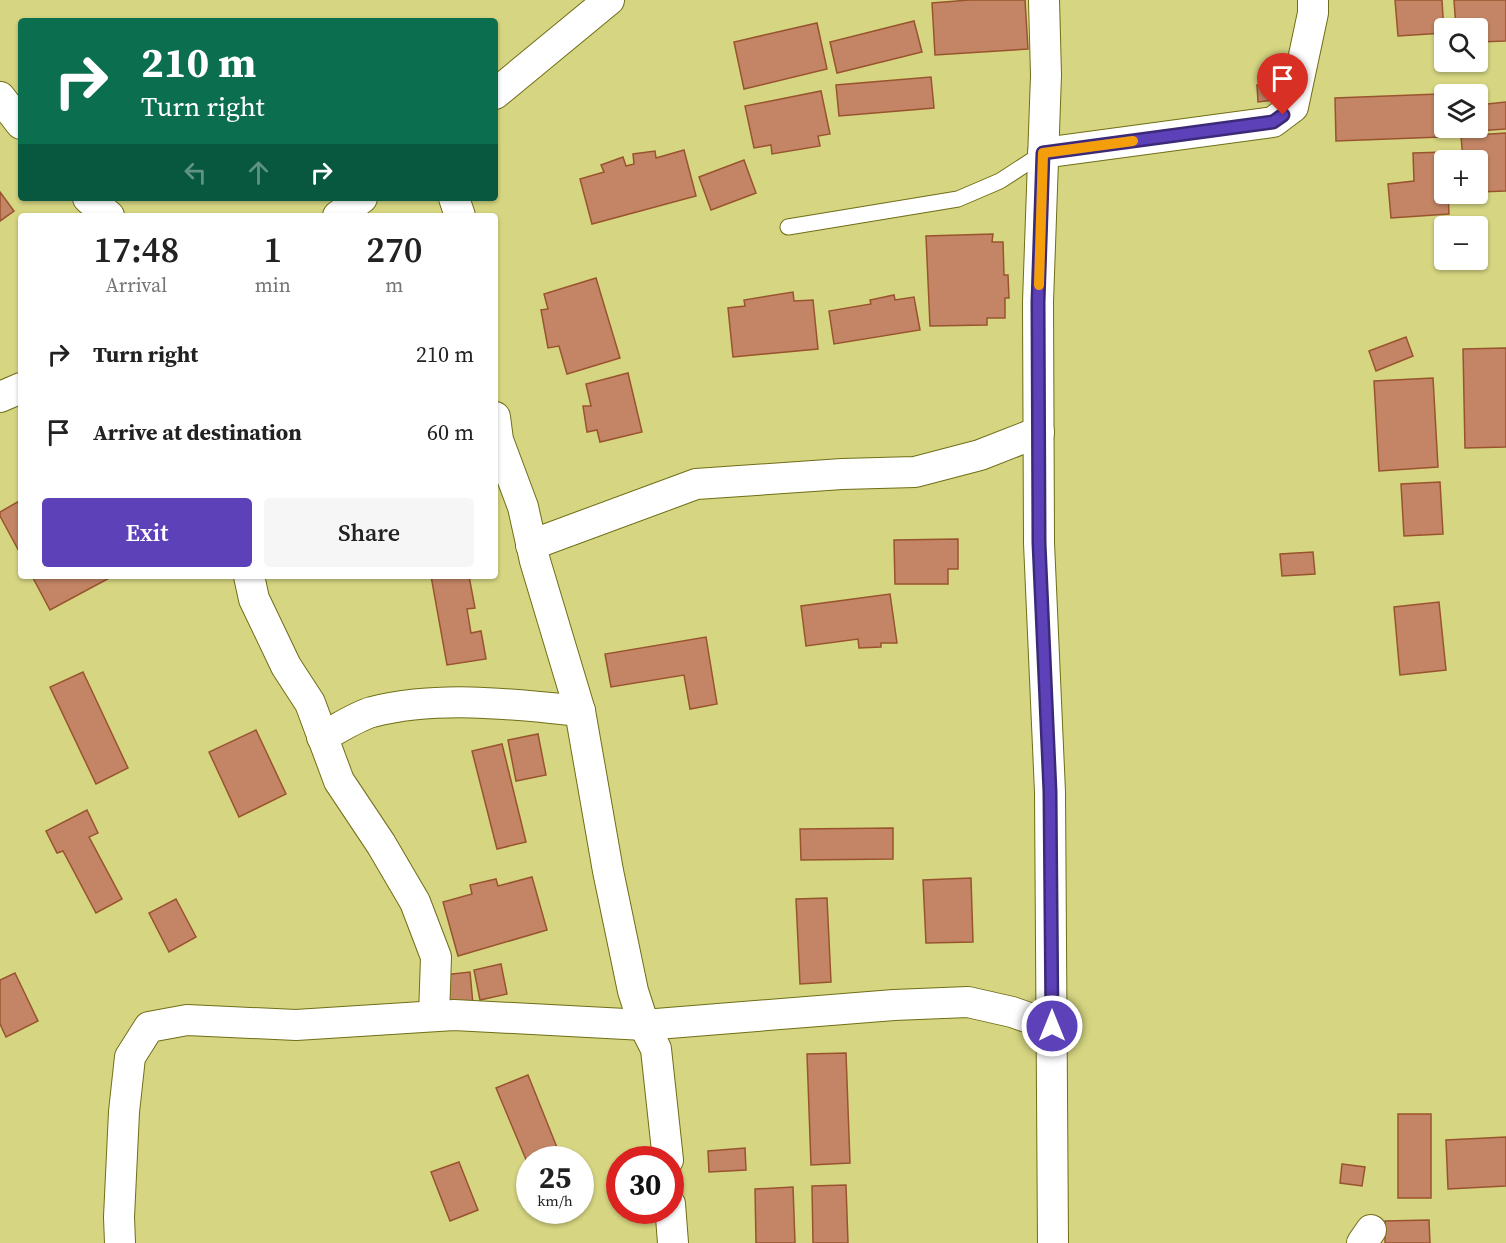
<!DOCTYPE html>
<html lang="en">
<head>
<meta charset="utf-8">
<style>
	body { margin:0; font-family:"Source Serif 4",serif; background:#f6f6f6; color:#222; height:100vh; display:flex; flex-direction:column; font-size:22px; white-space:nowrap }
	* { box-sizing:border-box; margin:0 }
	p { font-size:20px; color:#767676 }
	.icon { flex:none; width:33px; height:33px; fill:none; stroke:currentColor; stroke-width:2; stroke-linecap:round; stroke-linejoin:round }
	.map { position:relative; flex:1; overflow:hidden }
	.details { position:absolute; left:18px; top:213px; width:480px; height:366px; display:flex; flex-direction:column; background:#fff; border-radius:6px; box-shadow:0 2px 4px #0004 }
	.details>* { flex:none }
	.top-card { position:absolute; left:18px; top:18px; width:480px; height:183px; border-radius:6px; box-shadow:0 2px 4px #0004; background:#0b6e4f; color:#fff; overflow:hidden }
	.fabs { position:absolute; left:1434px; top:18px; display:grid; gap:12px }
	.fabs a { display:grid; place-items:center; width:54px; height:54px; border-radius:6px; background:#fff; box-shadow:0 2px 4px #0004; font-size:30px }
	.speed { position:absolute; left:516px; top:1146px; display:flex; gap:12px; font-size:30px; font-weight:700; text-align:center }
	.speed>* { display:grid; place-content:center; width:78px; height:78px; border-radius:50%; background:#fff; box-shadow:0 2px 4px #0004; line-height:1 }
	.speed small { font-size:15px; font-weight:400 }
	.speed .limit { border:9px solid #d22; background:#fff; color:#111 }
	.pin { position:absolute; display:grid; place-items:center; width:51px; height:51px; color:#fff; margin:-62px -26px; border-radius:50% 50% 50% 0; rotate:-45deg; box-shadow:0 0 6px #0007 }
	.pin .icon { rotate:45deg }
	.me { position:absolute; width:66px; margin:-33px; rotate:0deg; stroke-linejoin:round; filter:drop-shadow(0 0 4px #0008) }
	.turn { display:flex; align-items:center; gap:21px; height:126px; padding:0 24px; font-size:27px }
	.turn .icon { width:78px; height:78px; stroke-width:2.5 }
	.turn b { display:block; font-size:42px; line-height:51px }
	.lanes { display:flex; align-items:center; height:57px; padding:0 24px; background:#0003; justify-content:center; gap:30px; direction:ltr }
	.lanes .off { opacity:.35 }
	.eta { display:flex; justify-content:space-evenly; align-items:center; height:102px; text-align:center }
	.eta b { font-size:36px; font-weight:600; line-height:42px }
	.action { display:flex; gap:12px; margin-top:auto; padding:12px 24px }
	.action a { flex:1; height:69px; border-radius:6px; background:#5d41b9; color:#fff; font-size:24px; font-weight:600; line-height:69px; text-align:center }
	.action a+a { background:#f6f6f6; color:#222 }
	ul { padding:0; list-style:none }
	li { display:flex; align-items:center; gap:18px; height:78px; padding:0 24px }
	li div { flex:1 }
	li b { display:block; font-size:22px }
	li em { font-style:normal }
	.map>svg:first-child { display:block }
	.building { fill:#c38565; stroke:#99542e; stroke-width:1.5 }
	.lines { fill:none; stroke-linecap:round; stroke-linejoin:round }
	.lane-casing { stroke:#706e16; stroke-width:17 }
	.street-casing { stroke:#706e16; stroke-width:32 }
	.lane { stroke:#fff; stroke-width:15 }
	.street { stroke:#fff; stroke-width:30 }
	.route-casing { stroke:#3c2a78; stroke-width:15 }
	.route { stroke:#5d41b9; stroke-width:10 }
	.slow { stroke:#f59e0b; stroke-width:10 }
</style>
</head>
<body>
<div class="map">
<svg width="1506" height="1243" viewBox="0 0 1506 1243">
	<rect width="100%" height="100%" fill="#d5d582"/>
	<!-- building -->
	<g class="building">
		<path d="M 969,0 L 1025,0 L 1028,49 L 935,55 L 932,3 Z"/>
		<path d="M 1395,0 L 1442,0 L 1444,33 L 1398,36 Z"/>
		<path d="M 1454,0 L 1506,0 L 1506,41 L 1478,42 L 1478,28 L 1456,28 Z"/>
		<path d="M 914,21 L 922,52 L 837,73 L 830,42 Z"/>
		<path d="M 817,23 L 827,69 L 744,89 L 734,42 Z"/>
		<path d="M 931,77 L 934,108 L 839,116 L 836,85 Z"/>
		<path d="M 1273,84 L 1275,100 L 1258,102 L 1257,85 Z"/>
		<path d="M 821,91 L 830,134 L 818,136 L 820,146 L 772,154 L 771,145 L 754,148 L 745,106 Z"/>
		<path d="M 1439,94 L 1441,137 L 1336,141 L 1335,98 Z"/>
		<path d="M 1506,102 L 1506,129 L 1460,132 L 1459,128 L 1478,128 L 1478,105 Z"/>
		<path d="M 1506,133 L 1506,191 L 1478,192 L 1478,160 L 1463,160 L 1461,136 Z"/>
		<path d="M 684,150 L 696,196 L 592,224 L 580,179 L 604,172 L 601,165 L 623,157 L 626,166 L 634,164 L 633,154 L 655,151 L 656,158 Z"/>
		<path d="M 1446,152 L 1447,160 L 1444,160 L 1444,194 L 1448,194 L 1449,214 L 1391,218 L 1388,184 L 1414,181 L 1413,153 Z"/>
		<path d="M 744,160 L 756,193 L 711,210 L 699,177 Z"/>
		<path d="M 0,192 L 14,211 L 0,221 Z"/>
		<path d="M 993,234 L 992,242 L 1003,242 L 1004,275 L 1008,275 L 1009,298 L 1005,298 L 1005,318 L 987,318 L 987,325 L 930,326 L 926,236 Z"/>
		<path d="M 596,278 L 620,358 L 567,374 L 559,346 L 548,348 L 541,310 L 548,309 L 544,294 Z"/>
		<path d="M 793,292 L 794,301 L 813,300 L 818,349 L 733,357 L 728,308 L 745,306 L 744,300 Z"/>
		<path d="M 894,295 L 895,300 L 914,297 L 920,330 L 834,344 L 829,311 L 871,304 L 870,300 Z"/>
		<path d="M 1406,337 L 1413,356 L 1376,371 L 1369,351 Z"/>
		<path d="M 1506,348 L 1506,447 L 1465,448 L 1463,349 Z"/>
		<path d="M 628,373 L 642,432 L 600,442 L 597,430 L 587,432 L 583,406 L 591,406 L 586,384 Z"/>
		<path d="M 1433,378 L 1438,467 L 1379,471 L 1374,381 Z"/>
		<path d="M 1440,482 L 1443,534 L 1404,536 L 1401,484 Z"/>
		<path d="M 21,500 L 21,555 L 0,516 L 0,512 Z"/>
		<path d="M 958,539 L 958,569 L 948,569 L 948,584 L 895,584 L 894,540 Z"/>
		<path d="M 1313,552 L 1315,574 L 1282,576 L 1280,554 Z"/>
		<path d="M 32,576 L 113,576 L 50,610 Z"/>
		<path d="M 431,576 L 469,576 L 475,608 L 467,609 L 471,633 L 481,631 L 486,659 L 447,665 Z"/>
		<path d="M 890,594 L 897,643 L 881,643 L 881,647 L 859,648 L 858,639 L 806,646 L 801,606 Z"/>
		<path d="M 1439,602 L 1446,670 L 1400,675 L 1394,607 Z"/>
		<path d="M 706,637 L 717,704 L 690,709 L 684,675 L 611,687 L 605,654 Z"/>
		<path d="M 83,672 L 128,768 L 96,784 L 50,687 Z"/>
		<path d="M 256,730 L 286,794 L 239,817 L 209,752 Z"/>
		<path d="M 538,734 L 546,775 L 516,781 L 508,740 Z"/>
		<path d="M 502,744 L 526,842 L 497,849 L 472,751 Z"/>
		<path d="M 87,810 L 98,833 L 89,837 L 122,899 L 96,913 L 63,851 L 57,853 L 46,831 Z"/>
		<path d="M 893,828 L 893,859 L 801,860 L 800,829 Z"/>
		<path d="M 532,877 L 547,930 L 458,956 L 443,902 L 472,894 L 470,885 L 496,879 L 498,886 Z"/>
		<path d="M 971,878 L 973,942 L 926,943 L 923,880 Z"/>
		<path d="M 827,898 L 831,982 L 800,984 L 796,899 Z"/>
		<path d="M 176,899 L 196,937 L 169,952 L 149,913 Z"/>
		<path d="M 501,964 L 507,994 L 480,1000 L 474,970 Z"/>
		<path d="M 470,972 L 473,1004 L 447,1006 L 444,975 Z"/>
		<path d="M 15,973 L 38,1021 L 6,1037 L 0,1024 L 0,980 Z"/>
		<path d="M 846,1053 L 850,1163 L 811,1165 L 807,1054 Z"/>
		<path d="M 528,1075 L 562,1160 L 530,1160 L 530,1169 L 496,1088 Z"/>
		<rect x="1398" y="1114" width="33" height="84"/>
		<path d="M 1506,1137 L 1506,1186 L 1448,1189 L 1446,1140 Z"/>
		<path d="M 745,1148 L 746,1170 L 709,1172 L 708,1151 Z"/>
		<path d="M 459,1162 L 478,1210 L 450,1221 L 431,1172 Z"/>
		<path d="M 1342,1164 L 1365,1167 L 1362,1186 L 1340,1183 Z"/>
		<path d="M 846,1185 L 848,1243 L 813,1243 L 812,1186 Z"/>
		<path d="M 793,1187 L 795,1243 L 756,1243 L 755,1189 Z"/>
		<path d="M 1429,1220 L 1430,1243 L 1385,1243 L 1385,1221 Z"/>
	</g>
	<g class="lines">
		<!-- lane casing -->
		<g class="lane-casing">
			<path id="lane" d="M 788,227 L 958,199 L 1000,181 L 1043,153"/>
		</g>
		<!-- street casing -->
		<g class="street-casing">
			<g id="street">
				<path d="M 1044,0 L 1046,75 L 1038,302 L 1039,543 L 1050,792 L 1053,1243"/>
				<path d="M 495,94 L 609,0"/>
				<path d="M 0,97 L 21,124"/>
				<path d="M 1043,153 L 1273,122 L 1293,107 L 1313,13 L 1313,0"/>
				<path d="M 88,198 L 109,216"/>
				<path d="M 454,198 L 460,216"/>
				<path d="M 338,216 L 362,198"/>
				<path d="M 0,397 L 21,388"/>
				<path d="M 495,417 L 498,440 L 523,507 L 535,561 L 580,711 L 608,871 L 633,991 L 644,1025 L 656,1049 L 668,1160"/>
				<path d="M 531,545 L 696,484 L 842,474 L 915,472 L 980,455 L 1039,432"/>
				<path d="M 249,576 L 254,599 L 286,666 L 310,703 L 339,781 L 381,844 L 415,902 L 436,957 L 434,1016"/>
				<path d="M 322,737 C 338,729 355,717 372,712 C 438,695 513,704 580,711"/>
				<path d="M 670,1204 L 673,1243"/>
				<path d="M 120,1243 L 119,1217 L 124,1112 L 130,1057 L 149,1027 L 187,1020 L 296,1025 L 454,1015 L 644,1025 L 894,1005 L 968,1002 L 1012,1012 L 1052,1026"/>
				<path d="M 1362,1243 L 1371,1230"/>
			</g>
		</g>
		<!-- lane -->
		<use href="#lane" class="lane"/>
		<!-- street -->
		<use href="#street" class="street"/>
	</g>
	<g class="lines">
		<!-- route casing -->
		<g class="route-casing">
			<path id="route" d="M 1052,1026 L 1050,792 L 1039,543 L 1038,302 L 1043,153 L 1273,122 L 1283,115"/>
		</g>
		<!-- route -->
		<use href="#route" class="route"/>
		<!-- slow -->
		<path class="slow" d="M 1039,285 L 1043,153 L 1133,141"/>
	</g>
</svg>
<div class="fabs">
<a><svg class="icon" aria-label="search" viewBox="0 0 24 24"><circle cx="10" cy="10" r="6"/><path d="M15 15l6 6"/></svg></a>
<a><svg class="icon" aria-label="layers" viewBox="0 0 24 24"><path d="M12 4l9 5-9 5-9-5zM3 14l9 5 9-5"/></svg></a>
<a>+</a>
<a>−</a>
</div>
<div class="speed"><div>25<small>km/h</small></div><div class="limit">30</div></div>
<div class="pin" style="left:1283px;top:115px;background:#d93025"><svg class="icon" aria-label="arrive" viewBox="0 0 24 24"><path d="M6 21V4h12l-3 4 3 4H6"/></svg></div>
<svg class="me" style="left:1052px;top:1026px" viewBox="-20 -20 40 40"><circle r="17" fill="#5d41b9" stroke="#fff" stroke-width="3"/><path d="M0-11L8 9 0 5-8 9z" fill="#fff"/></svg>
<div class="top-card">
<div class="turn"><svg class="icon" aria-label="right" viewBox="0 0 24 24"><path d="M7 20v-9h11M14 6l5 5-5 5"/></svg><div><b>210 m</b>Turn right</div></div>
<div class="lanes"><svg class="icon off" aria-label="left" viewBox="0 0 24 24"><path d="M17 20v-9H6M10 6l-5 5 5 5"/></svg><svg class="icon off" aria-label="ahead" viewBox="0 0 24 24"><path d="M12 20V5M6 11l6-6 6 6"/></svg><svg class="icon" aria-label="right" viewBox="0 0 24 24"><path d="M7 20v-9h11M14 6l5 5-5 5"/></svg></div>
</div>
<section class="details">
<div class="eta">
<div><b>17:48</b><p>Arrival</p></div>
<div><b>1</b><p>min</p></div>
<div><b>270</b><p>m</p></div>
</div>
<ul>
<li><svg class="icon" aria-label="right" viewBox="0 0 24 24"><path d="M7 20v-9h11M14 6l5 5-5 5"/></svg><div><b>Turn right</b></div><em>210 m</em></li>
<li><svg class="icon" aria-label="arrive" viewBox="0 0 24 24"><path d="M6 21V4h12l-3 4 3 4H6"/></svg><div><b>Arrive at destination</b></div><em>60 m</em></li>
</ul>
<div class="action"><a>Exit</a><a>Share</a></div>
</section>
</div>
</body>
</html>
